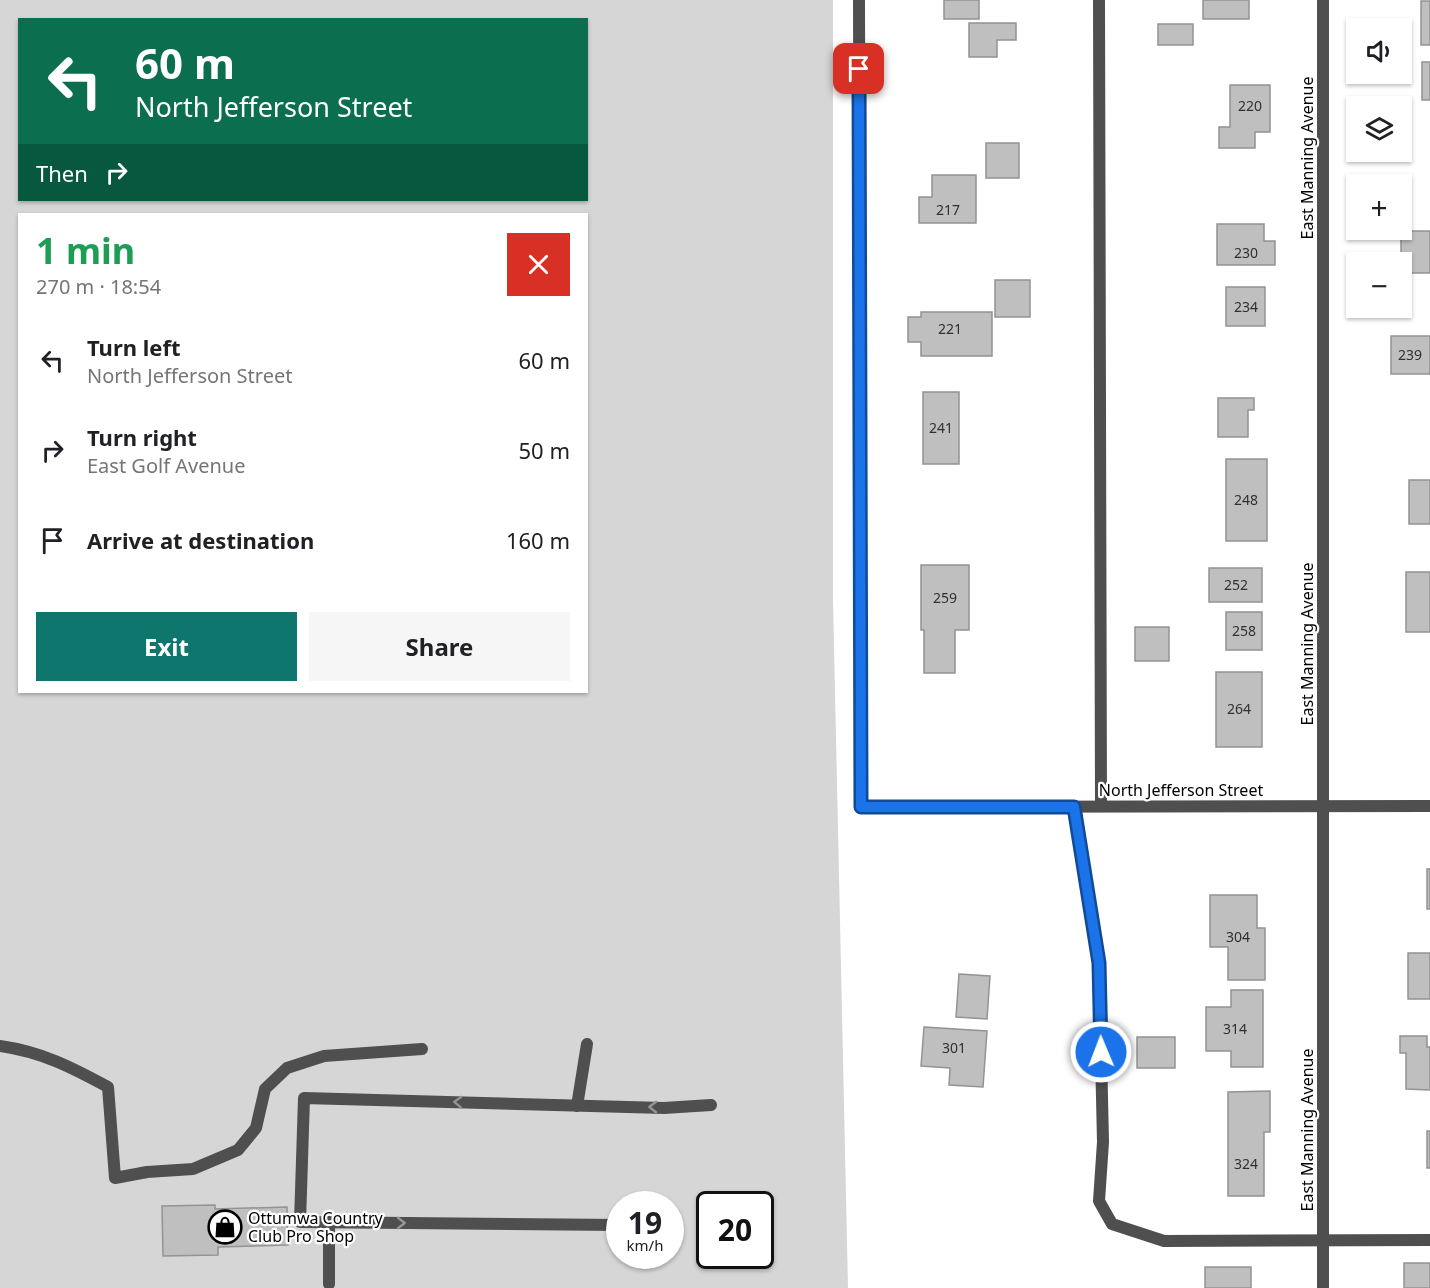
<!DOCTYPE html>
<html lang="en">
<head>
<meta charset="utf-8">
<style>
	body { margin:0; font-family:"Noto Sans",sans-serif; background:#f6f6f6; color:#202124; height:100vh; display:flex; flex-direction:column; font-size:22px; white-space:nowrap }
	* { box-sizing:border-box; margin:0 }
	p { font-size:20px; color:#757577 }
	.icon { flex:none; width:33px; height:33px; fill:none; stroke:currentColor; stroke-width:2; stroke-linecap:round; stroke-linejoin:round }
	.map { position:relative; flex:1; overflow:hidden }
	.panel { position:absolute; left:18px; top:213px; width:570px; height:480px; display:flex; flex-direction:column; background:#fff; border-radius:0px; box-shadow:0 2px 4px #0004 }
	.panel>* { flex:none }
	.top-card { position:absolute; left:18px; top:18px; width:570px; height:183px; border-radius:0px; box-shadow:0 2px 4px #0004; background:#0b6e4f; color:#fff; overflow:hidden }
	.controls { position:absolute; left:1346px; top:18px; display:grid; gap:12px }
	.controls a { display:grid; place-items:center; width:66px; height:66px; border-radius:0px; background:#fff; box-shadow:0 2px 4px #0004; font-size:30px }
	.speed { position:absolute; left:606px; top:1191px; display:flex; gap:12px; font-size:30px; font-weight:700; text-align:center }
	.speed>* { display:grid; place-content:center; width:78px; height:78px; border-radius:50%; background:#fff; box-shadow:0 2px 4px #0004; line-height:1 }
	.speed small { font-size:15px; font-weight:400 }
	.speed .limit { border:3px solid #111; border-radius:9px; background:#fff; color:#111 }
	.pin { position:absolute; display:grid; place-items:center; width:51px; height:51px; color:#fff; margin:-26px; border-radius:12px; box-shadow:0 3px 9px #0006 }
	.me { position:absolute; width:66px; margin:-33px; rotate:359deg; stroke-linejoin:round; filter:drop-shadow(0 0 4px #0008) }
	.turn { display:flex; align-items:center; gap:21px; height:126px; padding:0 18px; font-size:27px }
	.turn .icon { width:78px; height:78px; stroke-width:2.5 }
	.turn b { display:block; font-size:42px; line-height:51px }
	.then { display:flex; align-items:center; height:57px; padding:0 18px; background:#0003; gap:12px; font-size:22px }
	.round { display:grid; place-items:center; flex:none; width:63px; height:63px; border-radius:0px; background:#f6f6f6 }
	.summary { display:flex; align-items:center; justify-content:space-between; height:102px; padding:0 18px }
	h1 { font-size:36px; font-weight:700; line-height:45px; color:#1e9e55 }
	.action { display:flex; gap:12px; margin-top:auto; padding:12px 18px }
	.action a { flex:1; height:69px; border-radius:0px; background:#0f766e; color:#fff; font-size:24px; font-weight:700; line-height:69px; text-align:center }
	.action a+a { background:#f6f6f6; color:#202124 }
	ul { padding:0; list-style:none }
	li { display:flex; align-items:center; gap:18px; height:90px; padding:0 18px }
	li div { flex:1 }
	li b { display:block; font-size:22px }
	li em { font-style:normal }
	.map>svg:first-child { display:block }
	.green { fill:#d6d6d6; fill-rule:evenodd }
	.building { fill:#bfbfbf; stroke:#939393; stroke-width:1.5 }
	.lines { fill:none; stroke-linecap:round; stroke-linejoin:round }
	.lane { stroke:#4f4f4f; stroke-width:12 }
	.street { stroke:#4f4f4f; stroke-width:12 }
	.oneway { stroke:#959595 }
	.route-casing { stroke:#114b97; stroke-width:15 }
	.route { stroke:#1a73e8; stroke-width:10 }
	.labels { text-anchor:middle; stroke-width:4.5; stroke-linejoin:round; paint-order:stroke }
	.number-label { font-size:14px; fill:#303030 }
	.street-label { font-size:16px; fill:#000; stroke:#fff }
	.poi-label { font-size:16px; fill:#000; stroke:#fff; text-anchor:start }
</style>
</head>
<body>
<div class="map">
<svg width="1430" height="1288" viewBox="0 0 1430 1288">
	<rect width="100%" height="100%" fill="#fff"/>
	<!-- green -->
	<path class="green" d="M 0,0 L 833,0 L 833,600 L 848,1288 L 0,1288 ZM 20,20 L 586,20 L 586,200 L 20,200 ZM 20,214 L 586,214 L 586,692 L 20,692 ZM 620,1204 L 670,1204 L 670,1256 L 620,1256 ZM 710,1204 L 760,1204 L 760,1256 L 710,1256 Z"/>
	<!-- building -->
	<g class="building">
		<rect x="944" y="0" width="35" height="19"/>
		<rect x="1203" y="0" width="46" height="19"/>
		<rect x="1421" y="1" width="9" height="44"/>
		<path d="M 969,23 L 1016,23 L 1016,40 L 997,40 L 997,57 L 969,57 Z"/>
		<rect x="1158" y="24" width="35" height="21"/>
		<rect x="1422" y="62" width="8" height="38"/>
		<path d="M 1230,85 L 1270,85 L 1270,132 L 1255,132 L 1255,148 L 1219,148 L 1219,127 L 1230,127 Z"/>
		<rect x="986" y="143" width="33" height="35"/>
		<path d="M 932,175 L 976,175 L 976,223 L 919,223 L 919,197 L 932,197 Z"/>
		<path d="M 1217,224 L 1264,224 L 1264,241 L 1275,241 L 1275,265 L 1217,265 Z"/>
		<rect x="1401" y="231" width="29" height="42"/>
		<rect x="995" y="280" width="35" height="37"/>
		<rect x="1226" y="287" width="39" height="39"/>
		<path d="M 921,312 L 992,312 L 992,356 L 921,356 L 921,342 L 908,342 L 908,317 L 921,317 Z"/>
		<rect x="1391" y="336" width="39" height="38"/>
		<rect x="923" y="392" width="36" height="72"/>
		<path d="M 1218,398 L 1254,398 L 1254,410 L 1248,410 L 1248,437 L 1218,437 Z"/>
		<rect x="1226" y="459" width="41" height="82"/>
		<rect x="1409" y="480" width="21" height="44"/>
		<path d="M 921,565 L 969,565 L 969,630 L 955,630 L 955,673 L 924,673 L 924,630 L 921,630 Z"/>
		<rect x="1209" y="568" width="53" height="34"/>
		<rect x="1406" y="572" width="24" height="60"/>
		<rect x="1226" y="612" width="36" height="38"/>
		<rect x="1135" y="627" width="34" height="34"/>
		<rect x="1216" y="672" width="46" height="75"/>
		<rect x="1427" y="869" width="3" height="40"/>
		<path d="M 1210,895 L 1257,895 L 1257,928 L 1265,928 L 1265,980 L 1228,980 L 1228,947 L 1210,947 Z"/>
		<rect x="1408" y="953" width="22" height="46"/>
		<path d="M 959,974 L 990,976 L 987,1019 L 956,1017 Z"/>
		<path d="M 1231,990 L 1263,990 L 1263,1067 L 1231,1067 L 1231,1051 L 1206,1051 L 1206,1007 L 1231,1007 Z"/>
		<path d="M 924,1027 L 987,1031 L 983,1087 L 949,1085 L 950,1068 L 921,1066 Z"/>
		<path d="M 1400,1036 L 1427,1036 L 1427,1047 L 1430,1047 L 1430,1090 L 1406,1089 L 1406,1053 L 1400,1053 Z"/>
		<rect x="1137" y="1037" width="38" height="31"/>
		<path d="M 1270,1091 L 1270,1132 L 1264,1132 L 1264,1196 L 1228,1196 L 1228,1092 Z"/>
		<rect x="1427" y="1131" width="3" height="37"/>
		<path d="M 215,1205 L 215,1209 L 287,1207 L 288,1245 L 218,1247 L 218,1255 L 163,1256 L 162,1206 Z"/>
		<rect x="1404" y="1263" width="26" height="25"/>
		<rect x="1205" y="1267" width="46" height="21"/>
	</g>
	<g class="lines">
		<!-- lane -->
		<g class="lane">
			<path d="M 1099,0 L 1101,806"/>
			<path d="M 1074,806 L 1099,962 L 1103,1142 L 1099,1201 L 1112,1224 L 1164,1241 L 1430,1240"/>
			<path d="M 0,1046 C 42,1052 71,1067 108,1087 L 115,1178 L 147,1172 L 193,1169 L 238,1150 L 256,1128 L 265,1089 L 287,1068 L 324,1056 L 422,1049"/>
			<path d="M 577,1106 L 587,1044"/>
			<path d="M 620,1225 L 300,1222 L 304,1098 L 664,1108 L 711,1105"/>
			<path d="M 329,1284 L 329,1222"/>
		</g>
		<!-- street -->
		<g class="street">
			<path d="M 859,0 L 861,807 L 1430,806"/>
			<path d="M 1323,0 L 1323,1288"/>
		</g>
	</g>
	<!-- one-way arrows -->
	<defs><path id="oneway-chevron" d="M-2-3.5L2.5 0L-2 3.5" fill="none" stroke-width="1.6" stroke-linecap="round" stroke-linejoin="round" transform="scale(1.5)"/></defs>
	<g class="oneway">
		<use href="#oneway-chevron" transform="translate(458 1102) rotate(-178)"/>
		<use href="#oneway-chevron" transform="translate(653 1107) rotate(-179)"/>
		<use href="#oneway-chevron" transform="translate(401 1223)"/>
	</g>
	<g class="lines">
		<!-- route casing -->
		<g class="route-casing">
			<path id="route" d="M 859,69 L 861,807 L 1074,807 L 1099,963 L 1101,1052"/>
		</g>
		<!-- route -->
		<use href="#route" class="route"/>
	</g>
	<!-- icons -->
	<defs>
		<g id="shop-ring" transform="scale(1.725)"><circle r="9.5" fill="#fff" stroke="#000" stroke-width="1.5"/><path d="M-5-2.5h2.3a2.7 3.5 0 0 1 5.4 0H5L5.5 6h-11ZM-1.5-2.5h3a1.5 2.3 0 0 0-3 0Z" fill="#000"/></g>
	</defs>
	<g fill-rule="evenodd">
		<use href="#shop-ring" x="225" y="1227"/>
	</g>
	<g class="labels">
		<!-- number labels -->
		<g class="number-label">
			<text x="1250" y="111">220</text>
			<text x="948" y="215">217</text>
			<text x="1246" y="258">230</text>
			<text x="1246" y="312">234</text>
			<text x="950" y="334">221</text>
			<text x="1410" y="360">239</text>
			<text x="941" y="433">241</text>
			<text x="1246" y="505">248</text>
			<text x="1236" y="590">252</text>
			<text x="945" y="603">259</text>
			<text x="1244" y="636">258</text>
			<text x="1239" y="714">264</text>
			<text x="1238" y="942">304</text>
			<text x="1235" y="1034">314</text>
			<text x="954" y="1053">301</text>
			<text x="1246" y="1169">324</text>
		</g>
		<!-- street labels -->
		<g class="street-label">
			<text transform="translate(1307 158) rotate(-90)" y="6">East Manning Avenue</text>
			<text transform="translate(1307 644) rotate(-90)" y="6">East Manning Avenue</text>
			<text x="1181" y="796">North Jefferson Street</text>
			<text transform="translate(1307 1130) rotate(-90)" y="6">East Manning Avenue</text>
		</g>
		<!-- poi labels -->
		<g class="poi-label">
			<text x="248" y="1224">Ottumwa Country<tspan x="248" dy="18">Club Pro Shop</tspan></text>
		</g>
	</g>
</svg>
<div class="controls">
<a><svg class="icon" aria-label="sound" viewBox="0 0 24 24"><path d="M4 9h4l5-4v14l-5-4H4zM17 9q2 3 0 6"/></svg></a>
<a><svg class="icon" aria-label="layers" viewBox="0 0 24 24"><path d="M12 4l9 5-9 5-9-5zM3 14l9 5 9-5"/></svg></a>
<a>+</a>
<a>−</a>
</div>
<div class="speed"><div>19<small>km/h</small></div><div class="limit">20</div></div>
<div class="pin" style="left:859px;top:69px;background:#d93025"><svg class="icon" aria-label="arrive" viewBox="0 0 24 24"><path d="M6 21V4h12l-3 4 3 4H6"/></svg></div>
<svg class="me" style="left:1101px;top:1052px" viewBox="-20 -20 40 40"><circle r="17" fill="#1a73e8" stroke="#fff" stroke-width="3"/><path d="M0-11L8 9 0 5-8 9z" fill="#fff"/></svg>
<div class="top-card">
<div class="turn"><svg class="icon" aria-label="left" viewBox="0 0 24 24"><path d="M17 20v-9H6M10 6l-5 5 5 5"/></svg><div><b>60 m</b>North Jefferson Street</div></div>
<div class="then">Then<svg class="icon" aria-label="right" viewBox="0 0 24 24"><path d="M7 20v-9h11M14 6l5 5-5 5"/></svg></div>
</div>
<section class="panel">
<div class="summary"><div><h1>1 min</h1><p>270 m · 18:54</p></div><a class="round" style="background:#d93025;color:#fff"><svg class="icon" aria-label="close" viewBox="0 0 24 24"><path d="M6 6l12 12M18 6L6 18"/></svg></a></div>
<ul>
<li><svg class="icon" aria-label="left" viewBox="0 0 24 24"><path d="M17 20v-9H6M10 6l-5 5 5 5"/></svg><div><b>Turn left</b><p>North Jefferson Street</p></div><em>60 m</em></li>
<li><svg class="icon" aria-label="right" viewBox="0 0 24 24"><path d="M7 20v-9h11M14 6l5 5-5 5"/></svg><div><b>Turn right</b><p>East Golf Avenue</p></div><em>50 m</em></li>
<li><svg class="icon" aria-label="arrive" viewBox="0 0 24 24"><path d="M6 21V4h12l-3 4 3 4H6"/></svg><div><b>Arrive at destination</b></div><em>160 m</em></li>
</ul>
<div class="action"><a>Exit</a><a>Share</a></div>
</section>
</div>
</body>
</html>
